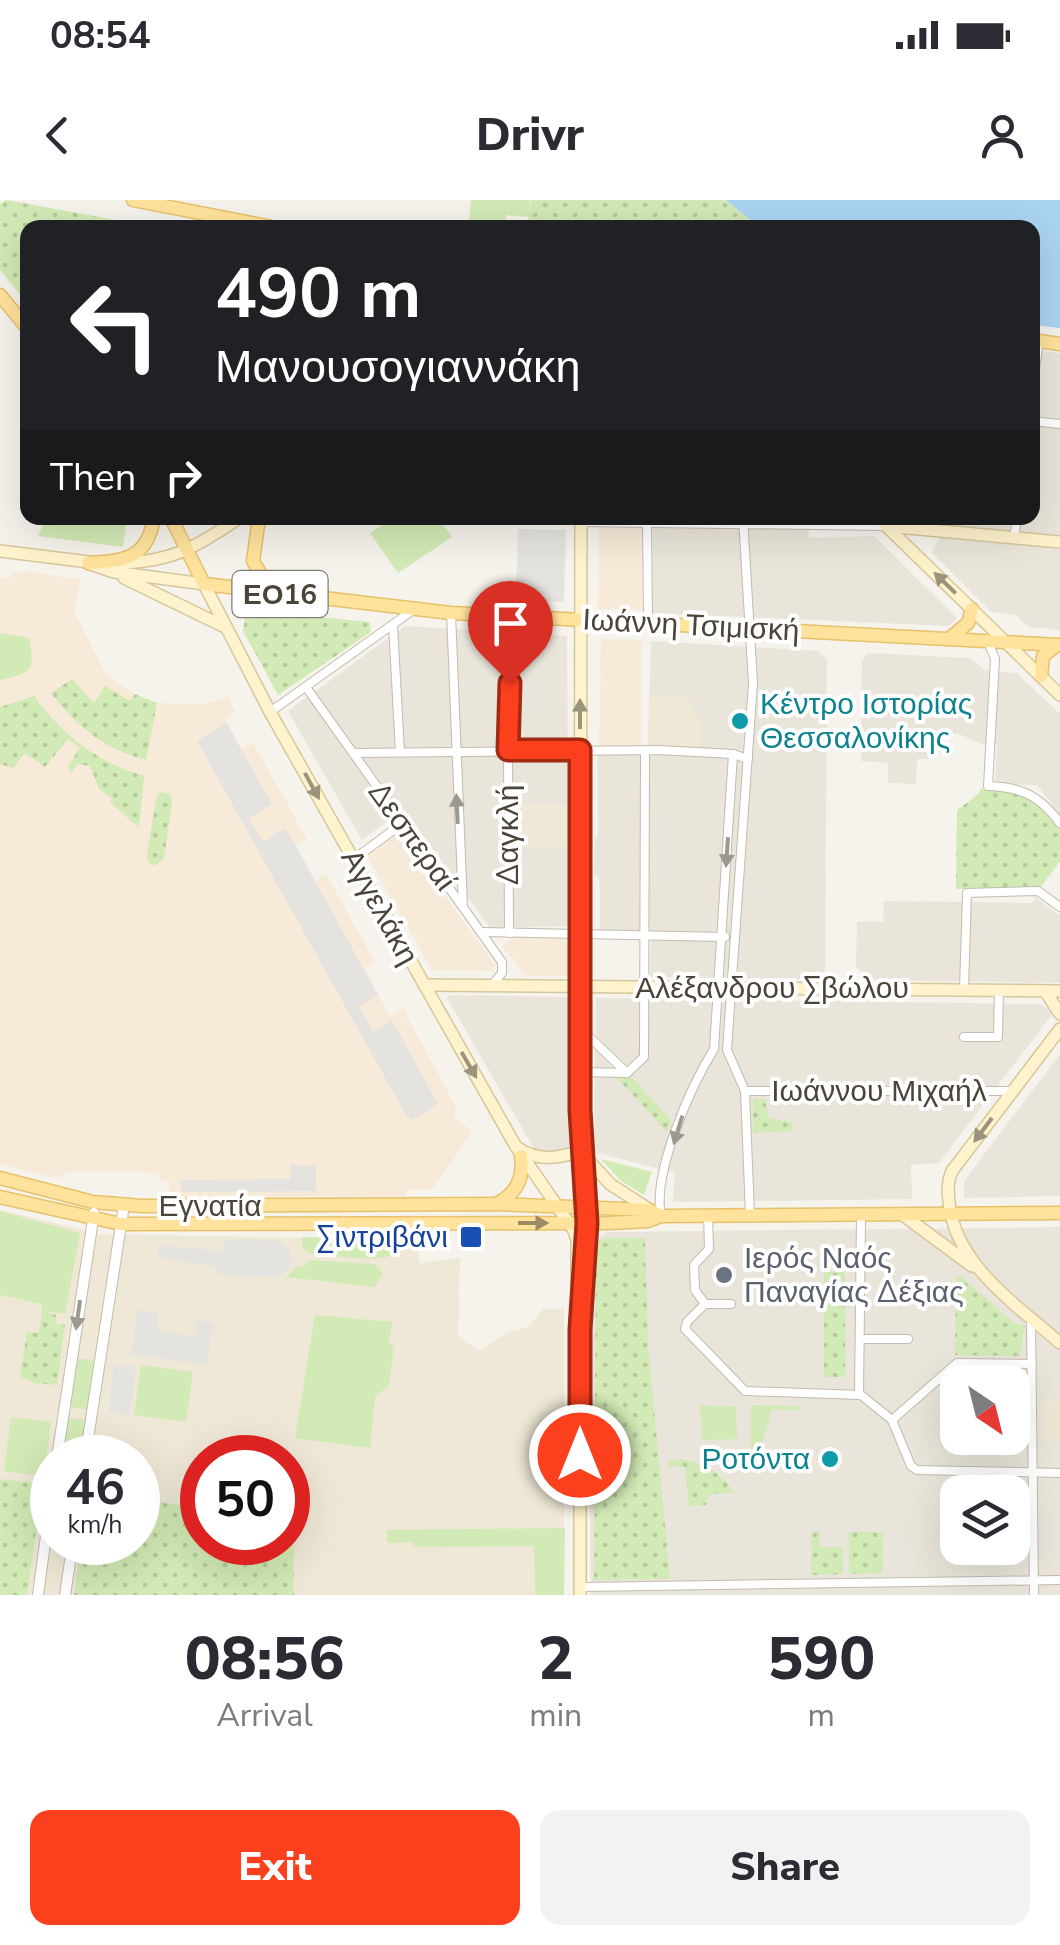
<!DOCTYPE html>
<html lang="en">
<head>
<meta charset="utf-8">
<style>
	body { margin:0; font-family:"Nunito Sans",sans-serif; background:#f2f2f3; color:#2b2b33; height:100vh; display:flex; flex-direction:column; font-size:38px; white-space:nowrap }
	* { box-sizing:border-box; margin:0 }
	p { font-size:32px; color:#7c7c81 }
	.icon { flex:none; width:55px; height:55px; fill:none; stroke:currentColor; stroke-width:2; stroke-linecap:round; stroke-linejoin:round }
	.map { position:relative; height:1395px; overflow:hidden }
	.details { display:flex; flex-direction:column; background:#fff; flex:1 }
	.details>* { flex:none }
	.banner { position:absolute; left:20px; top:20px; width:1020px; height:305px; border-radius:20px; box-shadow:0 10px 40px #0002; background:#202124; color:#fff; overflow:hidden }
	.needle { width:65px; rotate:145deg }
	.tools { position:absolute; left:940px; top:1165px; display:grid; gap:20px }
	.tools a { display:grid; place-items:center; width:90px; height:90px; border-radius:20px; background:#fff; box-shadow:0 10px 40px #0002; font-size:50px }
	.speed { position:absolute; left:30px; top:1235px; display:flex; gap:20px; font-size:50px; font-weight:700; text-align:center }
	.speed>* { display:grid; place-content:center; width:130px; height:130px; border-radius:50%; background:#fff; box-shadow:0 10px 40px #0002; line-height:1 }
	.speed small { font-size:25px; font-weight:400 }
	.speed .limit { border:15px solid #d22; background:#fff; color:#111 }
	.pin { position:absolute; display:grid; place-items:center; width:85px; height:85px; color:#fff; margin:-102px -42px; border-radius:50% 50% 50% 0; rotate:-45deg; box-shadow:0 0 10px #0007 }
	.pin .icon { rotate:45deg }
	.me { position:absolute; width:110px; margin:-55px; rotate:0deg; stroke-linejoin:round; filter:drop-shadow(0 0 8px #0008) }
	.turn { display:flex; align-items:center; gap:35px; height:210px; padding:0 30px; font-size:45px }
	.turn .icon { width:130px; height:130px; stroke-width:2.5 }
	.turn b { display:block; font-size:70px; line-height:85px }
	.then { display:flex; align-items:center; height:95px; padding:0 30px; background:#0003; gap:20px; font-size:38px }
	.eta { display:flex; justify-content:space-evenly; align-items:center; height:170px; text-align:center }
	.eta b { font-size:60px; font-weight:800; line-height:70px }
	.primary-button { display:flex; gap:20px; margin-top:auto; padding:20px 30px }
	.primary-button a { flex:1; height:115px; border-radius:20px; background:#fc3f1d; color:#fff; font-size:40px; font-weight:800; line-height:115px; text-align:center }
	.primary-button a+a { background:#f2f2f3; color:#2b2b33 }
	.status { display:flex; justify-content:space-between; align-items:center; height:70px; padding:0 50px; background:#fff; direction:ltr }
	.status svg { height:28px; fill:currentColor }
	header { display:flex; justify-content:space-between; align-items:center; height:130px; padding:0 30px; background:#fff; font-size:45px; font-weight:800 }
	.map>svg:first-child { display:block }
	.residential { fill:#eae5da; fill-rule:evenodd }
	.commercial { fill:#f7ead8 }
	.education { fill:#efe8d6; fill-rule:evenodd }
	.grass { fill:#d2eab5 }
	.park { fill:url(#park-dots) }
	.parking { fill:#e5e3e0 }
	.water { fill:#a9d4f2 }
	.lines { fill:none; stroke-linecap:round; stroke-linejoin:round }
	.minor-casing { stroke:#c2bbae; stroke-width:10 }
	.tertiary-casing { stroke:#c2bbae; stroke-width:12 }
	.secondary-casing { stroke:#d6c79b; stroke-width:14 }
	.primary-casing { stroke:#e6c16a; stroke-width:15 }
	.minor { stroke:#fff; stroke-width:8 }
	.tertiary { stroke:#fff; stroke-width:10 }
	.secondary { stroke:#fff3cd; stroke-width:11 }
	.primary { stroke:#ffe39c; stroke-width:12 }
	.oneway { fill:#9c937c }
	.oneway2 { fill:#9c9892 }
	.oneway3 { fill:#9c8c66 }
	.route-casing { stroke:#a42913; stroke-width:25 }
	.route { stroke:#fc3f1d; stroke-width:18 }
	.culture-dot { fill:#0f9aa8; stroke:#fff; stroke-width:4 }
	.transit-dot { fill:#1a4fb4; stroke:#fff; stroke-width:4 }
	.worship-dot { fill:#6b7280; stroke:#fff; stroke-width:4 }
	.labels { text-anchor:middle; stroke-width:8; stroke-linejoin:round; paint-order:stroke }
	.shield { fill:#fff; stroke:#817c74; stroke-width:2.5 }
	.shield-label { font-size:28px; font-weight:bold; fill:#4b4439 }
	.street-label { font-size:30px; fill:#4b4439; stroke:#fff }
	.culture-label { font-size:30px; fill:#0d838f; stroke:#fff; text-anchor:start }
	.transit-label { font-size:30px; fill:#164399; stroke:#fff; text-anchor:end }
	.worship-label { font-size:30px; fill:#5b616d; stroke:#fff; text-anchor:start }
</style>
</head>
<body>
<div class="status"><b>08:54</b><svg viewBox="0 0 49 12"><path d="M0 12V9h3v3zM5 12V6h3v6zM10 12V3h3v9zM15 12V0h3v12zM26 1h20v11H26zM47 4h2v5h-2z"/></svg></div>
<header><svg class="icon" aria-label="back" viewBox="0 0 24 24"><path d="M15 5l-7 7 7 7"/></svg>Drivr<svg class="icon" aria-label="person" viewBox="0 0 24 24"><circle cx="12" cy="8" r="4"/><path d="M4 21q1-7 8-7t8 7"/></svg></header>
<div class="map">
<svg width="1060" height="1395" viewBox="0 0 1060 1395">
	<defs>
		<pattern id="park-dots" width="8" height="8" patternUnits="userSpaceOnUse" patternTransform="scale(2.5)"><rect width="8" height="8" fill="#d2eab5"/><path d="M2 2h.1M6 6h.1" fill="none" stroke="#b6ca9c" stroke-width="1.8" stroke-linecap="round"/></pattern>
	</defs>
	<rect width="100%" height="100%" fill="#f6f3ec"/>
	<!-- residential -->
	<g class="residential">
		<path d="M 1033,150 L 1060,153 L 1060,430 L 1029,427 L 1015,415 L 991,412 L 932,353 L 947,321 L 895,318 L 1032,318 Z"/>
		<path d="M 653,318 L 808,318 L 809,338 L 874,336 L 957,418 L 949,426 L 652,413 Z"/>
		<path d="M 405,426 L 567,436 L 569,726 L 490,728 L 404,609 L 362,640 L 288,511 Z"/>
		<path d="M 651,441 L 818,451 L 827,459 L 825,771 L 816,779 L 650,777 L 651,732 L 600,731 L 600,690 L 598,676 L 594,675 L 595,637 L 598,637 L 597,553 L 648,553 Z"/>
		<path d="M 868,453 L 969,458 L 986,471 L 1017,473 L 1060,514 L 1060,615 L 1037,585 L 995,584 L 997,544 L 982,544 L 959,534 L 930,535 L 929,559 L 917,559 L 916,584 L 888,583 L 888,563 L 861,561 L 862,460 Z"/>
		<path d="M 1036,698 L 1060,716 L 1060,783 L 867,780 L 856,766 L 857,722 L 883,722 L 884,701 L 1032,703 Z"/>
		<path d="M 449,795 L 570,797 L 571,951 L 536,952 L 447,798 Z"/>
		<path d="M 596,798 L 1040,804 L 1053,813 L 939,963 L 911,965 L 912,999 L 673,1002 L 675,973 L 594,952 Z"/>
		<path d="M 1060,854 L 1060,996 L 964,998 L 964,981 Z"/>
		<path d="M 1060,1027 L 1060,1395 L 591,1395 L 589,1129 L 595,1041 L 607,1032 ZM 958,1182 L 1012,1182 L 1012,1238 L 958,1238 ZM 958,1292 L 1012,1292 L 1012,1348 L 958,1348 Z"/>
	</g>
	<!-- commercial -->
	<g class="commercial">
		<path d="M 599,318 L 642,318 L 642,410 L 598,409 Z"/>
		<path d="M 23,371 L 81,379 L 74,412 L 106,474 L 135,494 L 157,503 L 201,504 L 228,498 L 236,512 L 225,519 L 241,549 L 253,543 L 287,603 L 307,639 L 295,646 L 315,681 L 326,674 L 375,762 L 364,769 L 390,816 L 403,809 L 456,907 L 454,915 L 472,932 L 432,990 L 406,990 L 406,996 L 178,998 L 170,996 L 168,980 L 160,980 L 159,973 L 63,972 L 62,977 L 52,977 L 0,964 L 0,377 L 7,378 L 14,372 Z"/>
		<path d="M 601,439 L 642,440 L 641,546 L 599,547 Z"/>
		<path d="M 399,633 L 495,765 L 491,771 L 432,770 L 367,656 Z"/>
		<path d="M 513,738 L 569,739 L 569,776 L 526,776 L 502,746 Z"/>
	</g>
	<!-- education -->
	<g class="education">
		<path d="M 649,497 L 690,498 L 701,526 L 700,547 L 648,545 Z"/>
		<path d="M 512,604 L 568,604 L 568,647 L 513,647 Z"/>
		<path d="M 0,1010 L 100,1034 L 416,1040 L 420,1063 L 460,1058 L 458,1136 L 479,1151 L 506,1133 L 528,1127 L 543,1109 L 564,1109 L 564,1395 L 0,1395 ZM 52,1258 L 138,1258 L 138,1342 L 52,1342 ZM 202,1258 L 288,1258 L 288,1342 L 202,1342 Z"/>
		<path d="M 1060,1185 L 1060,1239 L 1042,1239 L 1041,1201 L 1059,1200 Z"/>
	</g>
	<!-- grass -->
	<g class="grass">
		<path d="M 471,0 L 530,0 L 529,17 L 506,15 L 506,24 L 527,27 L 468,28 Z"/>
		<path d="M 46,318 L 127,318 L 123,347 L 38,336 Z"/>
		<path d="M 393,318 L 438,318 L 452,337 L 398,373 L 370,333 Z"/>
		<path d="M 0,433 L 29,438 C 35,470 33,473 0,480 Z"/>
		<path d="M 601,959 L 652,972 L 644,995 L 621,981 Z"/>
		<path d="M 0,1011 L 80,1033 L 65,1114 L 42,1111 L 42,1104 L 0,1095 Z"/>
		<path d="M 303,1037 L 408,1040 L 408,1047 C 392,1067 334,1055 308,1053 L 302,1048 Z"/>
		<path d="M 309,1060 L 375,1064 L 383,1073 L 374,1087 L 287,1077 L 296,1066 L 303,1067 Z"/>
		<path d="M 315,1115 L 392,1122 L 389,1144 L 394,1145 L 389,1185 L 375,1197 L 370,1248 L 295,1238 Z"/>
		<path d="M 77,1158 L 94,1161 L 87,1210 L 70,1207 Z"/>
		<path d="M 141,1165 L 193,1172 L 186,1222 L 134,1215 Z"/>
		<path d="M 700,1205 L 736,1207 L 737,1239 L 702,1240 Z"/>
		<path d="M 751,1205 L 799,1206 L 798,1211 L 772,1209 L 754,1271 L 750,1273 Z"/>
		<path d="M 11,1217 L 51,1222 L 44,1276 L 4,1271 Z"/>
		<path d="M 68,1218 L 86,1220 L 80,1257 L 62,1258 Z"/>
		<path d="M 565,1328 L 564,1395 L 535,1395 L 534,1346 L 413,1347 L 412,1342 L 387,1343 L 387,1330 Z"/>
	</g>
	<!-- park -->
	<g class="park">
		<path d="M 6,0 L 155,27 L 28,28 L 27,103 L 0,70 L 0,4 Z"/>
		<path d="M 531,0 L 726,0 L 759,27 L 527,28 Z"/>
		<path d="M 246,410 L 370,422 L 371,432 L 278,495 L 243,431 Z"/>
		<path d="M 72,479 L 94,503 L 105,486 L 130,501 L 135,494 L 157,503 L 146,560 C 107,551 75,525 51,493 Z"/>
		<path d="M 34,496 C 61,534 99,564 144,576 L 139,628 L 110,602 L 112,598 L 99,589 L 90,566 L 78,564 L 71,573 L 68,567 L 80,548 L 68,539 L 45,567 L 25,553 L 13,568 L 0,564 L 0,507 Z"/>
		<path d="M 999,586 L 1024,591 L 1060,623 L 1060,661 L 1038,691 L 956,689 L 957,610 L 979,594 L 980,589 Z"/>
		<path d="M 160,592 L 170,594 L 172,602 L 164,658 L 155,666 L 148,662 L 147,655 L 156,599 Z"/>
		<path d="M 617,878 L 632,878 L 671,920 L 667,932 Z"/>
		<path d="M 753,899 L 765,899 L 768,918 L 792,922 L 793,931 L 753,933 Z"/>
		<path d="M 606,1038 L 645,1038 L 648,1146 L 670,1379 L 594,1380 L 596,1049 L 596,1042 Z"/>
		<rect x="824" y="1072" width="21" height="105"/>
		<path d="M 956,1077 L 962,1077 L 1014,1123 L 1025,1126 L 1020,1156 L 955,1155 Z"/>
		<path d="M 42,1111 L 56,1115 L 55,1124 L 65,1125 L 57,1185 L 35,1183 L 20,1177 L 27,1132 L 39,1133 Z"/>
		<path d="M 668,1260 C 694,1257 721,1269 734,1293 L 710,1294 L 706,1305 L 689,1306 L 685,1267 L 668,1266 Z"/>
		<path d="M 0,1279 L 43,1284 L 27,1395 L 0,1395 Z"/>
		<path d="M 138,1299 L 202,1308 L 202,1342 L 288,1342 L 288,1324 L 293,1325 L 294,1395 L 74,1395 L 81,1343 L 138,1342 Z"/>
		<path d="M 812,1331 L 820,1332 L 819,1347 L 843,1347 L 843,1374 L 811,1375 Z"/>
		<path d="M 849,1332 L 883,1332 L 883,1373 L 849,1374 Z"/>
	</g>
	<!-- parking -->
	<g class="parking">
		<path d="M 518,329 L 566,330 L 564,402 L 516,400 Z"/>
		<path d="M 226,522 L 272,604 L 249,618 L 263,642 L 286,628 L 378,795 L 359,806 L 373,831 L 392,820 L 438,904 L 412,920 L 407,917 L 197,541 Z"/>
		<path d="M 290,965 L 316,965 L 316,991 L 181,992 L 181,980 L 290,979 Z"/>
		<path d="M 226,1040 L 279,1041 L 290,1050 L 292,1063 L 281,1076 L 238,1077 L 220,1075 L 215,1066 L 157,1058 L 158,1045 L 223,1051 Z"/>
		<path d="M 137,1110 L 158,1113 L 156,1130 L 195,1136 L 197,1120 L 214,1123 L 207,1165 L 131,1154 Z"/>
		<path d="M 114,1164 L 136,1167 L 130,1215 L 108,1212 Z"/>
	</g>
	<!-- water -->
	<path class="water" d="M 726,0 L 1060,0 L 1060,128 L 1033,125 L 1032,28 L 759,27 Z"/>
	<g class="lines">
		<!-- minor casing -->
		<g class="minor-casing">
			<g id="minor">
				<path d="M 1032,190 L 1039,141"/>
				<path d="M 1032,221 L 1060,224"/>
				<path d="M 647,318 L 648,423"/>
				<path d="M 743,318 L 753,483 L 727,850 L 745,891 L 750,1015"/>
				<path d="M 581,322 L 887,326"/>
				<path d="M 1014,338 L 1017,318"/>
				<path d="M 451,413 L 463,707"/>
				<path d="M 393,425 L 400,552"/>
				<path d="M 987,439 L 995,459 L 988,586 C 1022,587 1040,596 1060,623"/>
				<path d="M 306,487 L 502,762 L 502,773 L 492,785"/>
				<path d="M 270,512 L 413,410"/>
				<path d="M 353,553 L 659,550 L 733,554 L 748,559"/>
				<path d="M 354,659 L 403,623"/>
				<path d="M 481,732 L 725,737"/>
				<path d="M 509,733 L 508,550 L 513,416"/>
				<path d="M 964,789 L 967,693 L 1038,691 L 1060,707"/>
				<path d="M 580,828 L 627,873"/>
				<path d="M 964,837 L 998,837 L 999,790"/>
				<path d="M 580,872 L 627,873"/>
				<path d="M 627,873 L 644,857 L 645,551"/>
				<path d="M 745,891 L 1012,891"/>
				<path d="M 661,1016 C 652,973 691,886 714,849 L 733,554"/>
				<path d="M 705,1104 L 695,1090 L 694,1065 L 709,1049 L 708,1015"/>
				<path d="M 731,1104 L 705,1104 L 687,1122 L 685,1129 L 745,1191 L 861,1195 L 892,1220 L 911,1266 L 917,1270 L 1060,1273"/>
				<path d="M 1031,1120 L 1034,1395"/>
				<path d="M 860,1139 L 908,1139"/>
				<path d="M 859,1195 L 861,1015"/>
				<path d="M 892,1220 L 957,1163 L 1032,1164"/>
				<path d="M 580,1387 L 1060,1380"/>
			</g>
		</g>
		<!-- tertiary casing -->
		<g class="tertiary-casing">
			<g id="tertiary">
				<path d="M 57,1258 L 94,1013"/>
				<path d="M 85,1258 L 124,1005"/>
				<path d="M 38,1395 L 52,1291"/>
				<path d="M 65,1395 L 73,1342"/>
			</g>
		</g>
		<!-- secondary casing -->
		<g class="secondary-casing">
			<g id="secondary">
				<path d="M 878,318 L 1060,495"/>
				<path d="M 887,326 L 1060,342"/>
				<path d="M 0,351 L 97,363"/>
				<path d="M 115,363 C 170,363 195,348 239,318"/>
				<path d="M 90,364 L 114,372 L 204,384 L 270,512 L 515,945 L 573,1029 L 577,1039 L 577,1085"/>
				<path d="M 124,378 L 223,426"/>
				<path d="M 424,785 L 1060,791"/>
				<path d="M 1045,791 L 1060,814"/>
				<path d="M 1060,829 L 952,971 C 947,982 948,991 949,1002 C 955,1065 1016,1104 1060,1143"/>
				<path d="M 518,948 C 538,962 559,958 581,951"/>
				<path d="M 581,952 L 610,984 L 650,1010"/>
				<path d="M 903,1015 L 972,1066"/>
				<path d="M 580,1395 L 580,1129 L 587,1023 L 580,910 L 581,318"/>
			</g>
		</g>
		<!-- primary casing -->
		<g class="primary-casing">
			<g id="primary">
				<path d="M 133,0 L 277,28"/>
				<path d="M 0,95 L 28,129"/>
				<path d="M 1032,140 L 1060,144"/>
				<path d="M 171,318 L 204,384 L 451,413 L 1060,445"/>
				<path d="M 259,318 L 253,361 L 272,393"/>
				<path d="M 88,363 C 125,361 147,359 154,318"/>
				<path d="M 950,438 L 968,423 L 972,409"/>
				<path d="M 1041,476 L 1043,456 L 1057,445"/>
				<path d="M 0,978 L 93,1002 L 142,1006 L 494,1004 L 650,1010 L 661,1016"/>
				<path d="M 0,997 L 121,1024 L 610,1023 L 648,1021 L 661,1016 L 1060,1013"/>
				<path d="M 498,1003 C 517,993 524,977 521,956"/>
			</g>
		</g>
		<!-- minor -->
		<use href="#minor" class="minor"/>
		<!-- tertiary -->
		<use href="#tertiary" class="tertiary"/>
		<!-- secondary -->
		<use href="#secondary" class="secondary"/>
		<!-- primary -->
		<use href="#primary" class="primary"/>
	</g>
	<!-- one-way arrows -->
	<defs><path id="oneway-solid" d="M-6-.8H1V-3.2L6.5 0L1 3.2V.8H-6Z" transform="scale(2.5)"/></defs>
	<g class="oneway">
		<use href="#oneway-solid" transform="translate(945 383) rotate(-136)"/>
		<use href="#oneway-solid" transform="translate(580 514) rotate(-90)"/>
		<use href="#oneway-solid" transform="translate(312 586) rotate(61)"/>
		<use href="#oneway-solid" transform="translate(469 865) rotate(60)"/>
		<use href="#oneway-solid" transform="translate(983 930) rotate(127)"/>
	</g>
	<g class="oneway2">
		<use href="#oneway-solid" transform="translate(457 609) rotate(-93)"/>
		<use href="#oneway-solid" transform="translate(727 652) rotate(94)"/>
		<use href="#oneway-solid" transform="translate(678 930) rotate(107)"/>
		<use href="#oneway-solid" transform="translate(78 1115) rotate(98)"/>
	</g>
	<use class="oneway3" href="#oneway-solid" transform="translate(533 1023)"/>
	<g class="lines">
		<!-- route casing -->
		<g class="route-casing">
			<path id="route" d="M 510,483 L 508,550 L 580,550 L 580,910 L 587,1023 L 580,1129 L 580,1255"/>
		</g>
		<!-- route -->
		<use href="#route" class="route"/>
	</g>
	<!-- markers -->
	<g class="culture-dot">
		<circle cx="740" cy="521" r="10"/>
		<circle cx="830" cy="1259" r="10"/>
	</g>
	<rect class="transit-dot" x="459" y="1025" width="24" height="24" rx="5"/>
	<circle class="worship-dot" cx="724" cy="1075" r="10"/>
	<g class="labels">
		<!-- shield labels -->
		<rect class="shield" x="232.5" y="371" width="95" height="46" rx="8"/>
		<g class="shield-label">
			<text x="280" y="404">ΕΟ16</text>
		</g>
		<!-- street labels -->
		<g class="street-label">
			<text transform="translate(691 425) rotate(3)" y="10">Ιωάννη Τσιμισκή</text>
			<text transform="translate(508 635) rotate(-90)" y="10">Δαγκλή</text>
			<text transform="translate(412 636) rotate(54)" y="10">Δεσπεραί</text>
			<text transform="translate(380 707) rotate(61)" y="10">Αγγελάκη</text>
			<text x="772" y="798">Αλέξανδρου Σβώλου</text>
			<text x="879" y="901">Ιωάννου Μιχαήλ</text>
			<text x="210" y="1016">Εγνατία</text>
		</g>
		<!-- culture labels -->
		<g class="culture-label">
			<text x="760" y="514">Κέντρο Ιστορίας<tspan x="760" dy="34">Θεσσαλονίκης</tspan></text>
			<text x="810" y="1269" text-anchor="end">Ροτόντα</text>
		</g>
		<!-- transit labels -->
		<g class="transit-label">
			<text x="448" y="1047">Σιντριβάνι</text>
		</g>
		<!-- worship labels -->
		<g class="worship-label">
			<text x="744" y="1068">Ιερός Ναός<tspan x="744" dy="34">Παναγίας Δέξιας</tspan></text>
		</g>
	</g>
</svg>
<div class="tools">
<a><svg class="needle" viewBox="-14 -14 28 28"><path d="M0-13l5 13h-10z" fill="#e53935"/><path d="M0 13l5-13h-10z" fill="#7c7c81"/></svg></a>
<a><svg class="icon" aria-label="layers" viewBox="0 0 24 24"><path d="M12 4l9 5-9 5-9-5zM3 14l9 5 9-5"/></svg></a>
</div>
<div class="speed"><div>46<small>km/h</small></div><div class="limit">50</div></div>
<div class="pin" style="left:510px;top:483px;background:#d93025"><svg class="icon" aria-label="arrive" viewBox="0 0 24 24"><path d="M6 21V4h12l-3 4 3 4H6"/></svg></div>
<svg class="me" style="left:580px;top:1255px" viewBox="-20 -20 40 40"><circle r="17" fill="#fc3f1d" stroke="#fff" stroke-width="3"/><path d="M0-11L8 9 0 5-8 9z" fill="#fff"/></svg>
<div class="banner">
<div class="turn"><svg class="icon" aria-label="left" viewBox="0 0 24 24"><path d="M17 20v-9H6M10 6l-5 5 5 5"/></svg><div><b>490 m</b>Μανουσογιαννάκη</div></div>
<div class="then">Then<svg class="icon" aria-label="right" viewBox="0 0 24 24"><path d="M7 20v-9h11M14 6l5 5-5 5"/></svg></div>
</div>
</div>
<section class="details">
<div class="eta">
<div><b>08:56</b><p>Arrival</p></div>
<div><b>2</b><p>min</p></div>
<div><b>590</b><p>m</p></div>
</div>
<div class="primary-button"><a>Exit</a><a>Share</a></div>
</section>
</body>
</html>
